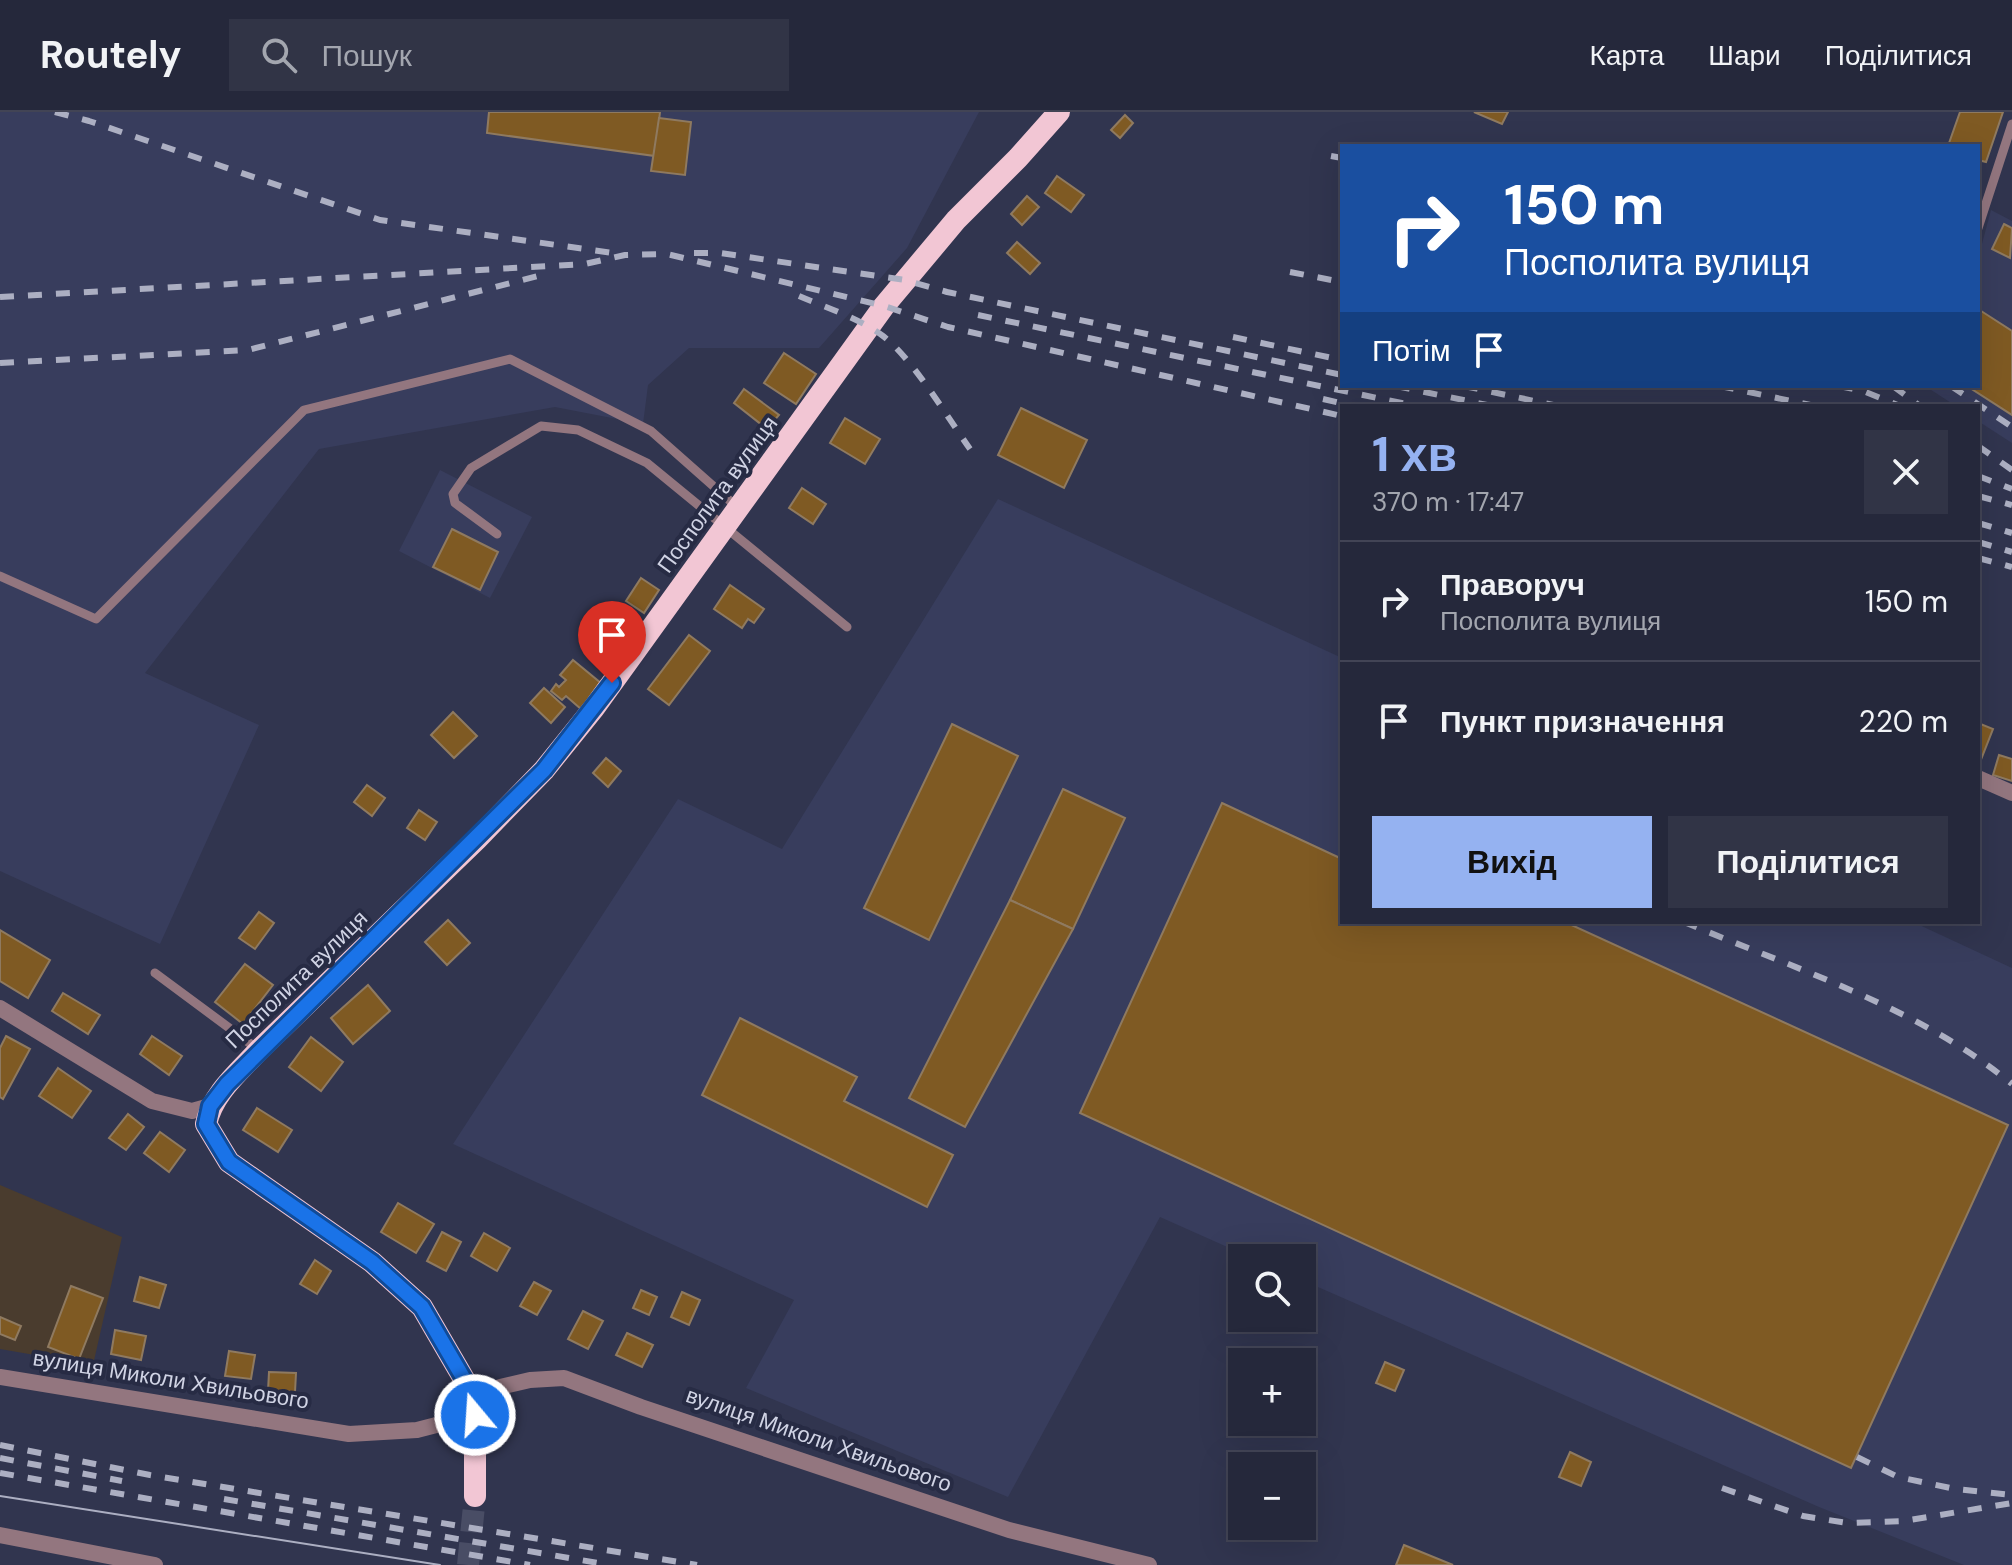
<!DOCTYPE html>
<html lang="uk">
<head>
<meta charset="utf-8">
<style>
	body { margin:0; font-family:"DM Sans",sans-serif; background:#313446; color:#f1f3f6; height:100vh; display:flex; flex-direction:column; font-size:30px; white-space:nowrap }
	* { box-sizing:border-box; margin:0 }
	p { font-size:26px; color:#a3a6af }
	.icon { flex:none; width:44px; height:44px; fill:none; stroke:currentColor; stroke-width:2; stroke-linecap:round; stroke-linejoin:round }
	.map { position:relative; flex:1; overflow:hidden }
	.sheet { position:absolute; left:1340px; top:292px; width:640px; height:520px; display:flex; flex-direction:column; background:#25283b; border-radius:0px; box-shadow:0 8px 32px #0002,0 0 0 2px #424455 }
	.sheet>* { flex:none }
	.hud { position:absolute; left:1340px; top:32px; width:640px; height:244px; border-radius:0px; box-shadow:0 8px 32px #0002,0 0 0 2px #424455; background:#1a4fa0; color:#fff; overflow:hidden }
	.buttons { position:absolute; left:1228px; top:1132px; display:grid; gap:16px }
	.buttons a { display:grid; place-items:center; width:88px; height:88px; border-radius:0px; background:#25283b; box-shadow:0 8px 32px #0002,0 0 0 2px #424455; font-size:40px }
	.pin { position:absolute; display:grid; place-items:center; width:68px; height:68px; color:#fff; margin:-82px -34px; border-radius:50% 50% 50% 0; rotate:-45deg; box-shadow:0 0 8px #0007 }
	.pin .icon { rotate:45deg }
	.me { position:absolute; width:88px; margin:-44px; rotate:342deg; stroke-linejoin:round; filter:drop-shadow(0 0 6px #0008) }
	.turn { display:flex; align-items:center; gap:28px; height:168px; padding:0 32px; font-size:36px }
	.turn .icon { width:104px; height:104px; stroke-width:2.5 }
	.turn b { display:block; font-size:56px; line-height:68px }
	.then { display:flex; align-items:center; height:76px; padding:0 32px; background:#0003; gap:16px; font-size:30px }
	.round { display:grid; place-items:center; flex:none; width:84px; height:84px; border-radius:0px; background:#313446 }
	.summary { display:flex; align-items:center; justify-content:space-between; height:136px; padding:0 32px }
	h1 { font-size:48px; font-weight:700; line-height:60px; color:#95b2f1 }
	.action { display:flex; gap:16px; margin-top:auto; padding:16px 32px }
	.action a { flex:1; height:92px; border-radius:0px; background:#95b2f1; color:#111; font-size:32px; font-weight:700; line-height:92px; text-align:center }
	.action a+a { background:#313446; color:#f1f3f6 }
	ul { padding:0; list-style:none }
	li { display:flex; align-items:center; gap:24px; height:120px; padding:0 32px; border-top:2px solid #424455 }
	li div { flex:1 }
	li b { display:block; font-size:30px }
	li em { font-style:normal }
	header { display:flex; align-items:center; gap:48px; box-sizing:border-box; height:112px; padding:0 40px; background:#25283b; border-bottom:2px solid #424455 }
	header strong { font-size:38px }
	nav { display:flex; gap:44px; margin-inline-start:auto; font-size:28px }
	.search { width:560px; height:72px; background:#313446; display:flex; align-items:center; gap:20px; box-sizing:border-box; padding:0 28px; border-radius:0px; color:#a3a6af; font-size:30px }
	.map>svg:first-child { display:block }
	.commercial { fill:#4a3c2e }
	.built { fill:#383d5d }
	.building { fill:#7f5a23; stroke:#8f7a60; stroke-width:2 }
	.lines { fill:none; stroke-linecap:round; stroke-linejoin:round }
	.trunk-tunnel { stroke:#494d65; stroke-width:22; stroke-dasharray:22 11; stroke-linecap:butt }
	.service { stroke:#93767f; stroke-width:9 }
	.minor { stroke:#93767f; stroke-width:16 }
	.tertiary { stroke:#93767f; stroke-width:16 }
	.trunk { stroke:#f2c6d4; stroke-width:22 }
	.tram { stroke:#acafc2; stroke-width:2 }
	.rail { stroke:#acafc2; stroke-width:6; stroke-dasharray:14 14; stroke-linecap:butt }
	.route-casing { stroke:#114b97; stroke-width:20 }
	.route { stroke:#1a73e8; stroke-width:14 }
	.labels { text-anchor:middle; stroke-width:8; stroke-linejoin:round; paint-order:stroke }
	.street-label { font-size:22px; fill:#d0d3e4; stroke:#272b44 }
</style>
</head>
<body>
<header>
<strong>Routely</strong>
<div class="search"><svg class="icon" aria-label="search" viewBox="0 0 24 24"><circle cx="10" cy="10" r="6"/><path d="M15 15l6 6"/></svg>Пошук</div>
<nav><a>Карта</a><a>Шари</a><a>Поділитися</a></nav>
</header>
<div class="map">
<svg width="2012" height="1453" viewBox="0 0 2012 1453">
	<rect width="100%" height="100%" fill="#31354f"/>
	<!-- commercial -->
	<path class="commercial" d="M 0,1073 L 122,1125 L 93,1253 L 0,1237 Z"/>
	<!-- built -->
	<g class="built">
		<path d="M 0,0 L 979,0 L 907,136 L 819,236 L 689,236 L 648,273 L 643,312 L 555,295 L 319,337 L 145,561 L 259,613 L 160,832 L 0,759 Z"/>
		<path d="M 1991,98 L 2012,109 L 2012,331 L 1978,309 L 1978,294 L 1956,294 L 1925,274 L 1978,274 L 1978,133 L 1982,132 Z"/>
		<path d="M 440,358 L 532,405 L 490,486 L 399,439 Z"/>
		<path d="M 998,387 L 1342,546 L 1342,810 L 1913,810 L 2012,856 L 2012,1453 L 1964,1453 L 1819,1395 L 1302,1168 L 1302,1146 L 1252,1146 L 1160,1105 L 1008,1385 L 746,1276 L 794,1188 L 453,1032 L 678,687 L 782,737 Z"/>
	</g>
	<!-- building -->
	<g class="building">
		<path d="M 489,0 L 660,0 L 655,44 L 487,21 Z"/>
		<path d="M 1474,0 L 1508,0 L 1502,12 Z"/>
		<path d="M 1960,0 L 2003,0 L 1986,50 L 1978,48 L 1978,34 L 1948,34 Z"/>
		<path d="M 1125,3 L 1133,11 L 1120,26 L 1111,18 Z"/>
		<path d="M 659,6 L 691,10 L 685,63 L 651,59 Z"/>
		<path d="M 1057,64 L 1084,83 L 1071,100 L 1045,81 Z"/>
		<path d="M 1027,84 L 1039,95 L 1022,113 L 1011,102 Z"/>
		<path d="M 2004,112 L 2012,116 L 2010,146 L 1992,137 Z"/>
		<path d="M 1017,130 L 1040,151 L 1030,162 L 1007,141 Z"/>
		<path d="M 1978,197 L 2012,219 L 2012,303 L 1967,274 L 1978,274 Z"/>
		<path d="M 784,241 L 816,262 L 796,292 L 764,271 Z"/>
		<path d="M 744,277 L 779,303 L 767,317 L 734,291 Z"/>
		<path d="M 1021,296 L 1087,328 L 1064,376 L 998,343 Z"/>
		<path d="M 845,306 L 880,327 L 865,352 L 830,331 Z"/>
		<path d="M 802,376 L 826,392 L 813,412 L 789,396 Z"/>
		<path d="M 452,417 L 498,440 L 480,478 L 433,455 Z"/>
		<path d="M 641,466 L 659,478 L 644,501 L 626,489 Z"/>
		<path d="M 730,473 L 764,497 L 754,511 L 748,507 L 742,516 L 714,497 Z"/>
		<path d="M 689,523 L 710,539 L 669,593 L 648,577 Z"/>
		<path d="M 573,548 L 602,572 L 581,597 L 566,584 L 562,588 L 551,579 L 556,572 L 559,575 L 566,568 L 560,563 Z"/>
		<path d="M 544,576 L 565,595 L 551,611 L 530,591 Z"/>
		<path d="M 453,600 L 477,624 L 454,646 L 431,623 Z"/>
		<path d="M 1978,611 L 1993,617 L 1980,650 L 1978,649 Z"/>
		<path d="M 952,612 L 1018,644 L 929,828 L 864,796 Z"/>
		<path d="M 1999,643 L 2012,647 L 2012,669 L 1993,663 Z"/>
		<path d="M 606,646 L 621,659 L 608,675 L 593,661 Z"/>
		<path d="M 367,673 L 385,686 L 372,704 L 354,690 Z"/>
		<path d="M 1063,677 L 1125,706 L 1073,817 L 1010,788 Z"/>
		<path d="M 1222,691 L 1342,747 L 1342,810 L 1565,810 L 2008,1013 L 1851,1356 L 1080,1001 Z"/>
		<path d="M 419,698 L 437,710 L 425,728 L 407,716 Z"/>
		<path d="M 1010,788 L 1073,817 L 965,1015 L 909,986 Z"/>
		<path d="M 259,800 L 274,811 L 255,837 L 239,826 Z"/>
		<path d="M 448,808 L 470,831 L 447,853 L 425,830 Z"/>
		<path d="M 0,818 L 50,848 L 28,886 L 0,869 Z"/>
		<path d="M 245,852 L 273,873 L 243,912 L 215,890 Z"/>
		<path d="M 368,873 L 390,899 L 353,932 L 331,906 Z"/>
		<path d="M 63,881 L 100,903 L 88,922 L 52,899 Z"/>
		<path d="M 740,906 L 857,965 L 844,989 L 953,1043 L 927,1095 L 702,983 Z"/>
		<path d="M 6,924 L 30,937 L 3,987 L 0,985 L 0,936 Z"/>
		<path d="M 152,924 L 182,944 L 169,963 L 140,942 Z"/>
		<path d="M 311,925 L 343,950 L 321,979 L 289,955 Z"/>
		<path d="M 58,956 L 91,979 L 72,1006 L 39,984 Z"/>
		<path d="M 257,996 L 292,1018 L 278,1040 L 243,1018 Z"/>
		<path d="M 128,1002 L 144,1015 L 126,1038 L 109,1026 Z"/>
		<path d="M 160,1020 L 185,1038 L 169,1060 L 144,1041 Z"/>
		<path d="M 398,1091 L 434,1112 L 416,1141 L 381,1120 Z"/>
		<path d="M 442,1120 L 461,1130 L 446,1159 L 427,1149 Z"/>
		<path d="M 484,1121 L 510,1136 L 497,1159 L 471,1144 Z"/>
		<path d="M 315,1148 L 331,1159 L 317,1182 L 300,1172 Z"/>
		<path d="M 140,1165 L 166,1173 L 159,1196 L 134,1189 Z"/>
		<path d="M 534,1170 L 551,1179 L 537,1203 L 520,1194 Z"/>
		<path d="M 71,1174 L 103,1186 L 79,1247 L 48,1235 Z"/>
		<path d="M 641,1178 L 657,1185 L 649,1203 L 633,1196 Z"/>
		<path d="M 682,1180 L 700,1188 L 689,1213 L 671,1205 Z"/>
		<path d="M 583,1199 L 603,1209 L 588,1237 L 568,1227 Z"/>
		<path d="M 0,1205 L 21,1214 L 15,1228 L 0,1222 Z"/>
		<path d="M 115,1218 L 146,1224 L 141,1248 L 111,1242 Z"/>
		<path d="M 627,1221 L 653,1233 L 642,1255 L 616,1243 Z"/>
		<path d="M 229,1239 L 255,1243 L 251,1267 L 225,1264 Z"/>
		<path d="M 1385,1250 L 1404,1258 L 1395,1279 L 1376,1271 Z"/>
		<path d="M 269,1260 L 296,1261 L 295,1280 L 268,1279 Z"/>
		<path d="M 1570,1340 L 1591,1350 L 1581,1374 L 1559,1365 Z"/>
		<path d="M 1404,1433 L 1453,1453 L 1396,1453 Z"/>
	</g>
	<g class="lines">
		<!-- trunk-tunnel -->
		<path class="trunk-tunnel" d="M 468,1453 L 475,1384"/>
		<!-- service -->
		<g class="service">
			<path d="M 1978,116 L 2012,12"/>
			<path d="M 497,422 L 455,391 L 453,382 L 471,356 L 541,314 L 578,318 L 647,351 L 847,515"/>
			<path d="M 0,464 L 96,507 L 304,298 L 510,247 L 651,319 L 737,395"/>
			<path d="M 155,861 L 259,938"/>
		</g>
		<!-- minor -->
		<g class="minor">
			<path d="M 1978,666 L 2012,681"/>
			<path d="M 0,896 L 152,989 L 192,999 L 210,994"/>
			<path d="M 0,1265 L 349,1322 L 417,1318 L 475,1303"/>
		</g>
		<!-- tertiary -->
		<g class="tertiary">
			<path d="M 475,1286 L 500,1275 L 530,1268 L 564,1266 L 641,1295 L 1009,1418 L 1149,1453"/>
			<path d="M 0,1423 L 155,1453"/>
		</g>
		<!-- trunk -->
		<path class="trunk" d="M 475,1384 L 475,1286 L 422,1195 L 372,1150 L 229,1050 L 206,1012 C 213,981 238,961 259,938 L 477,727 L 544,658 L 594,596 L 884,194 L 956,108 L 1018,46 L 1059,0"/>
		<!-- tram -->
		<path class="tram" d="M 0,1384 L 440,1453"/>
		<!-- rail -->
		<g class="rail">
			<path d="M 55,0 L 89,9 L 380,108 L 613,141"/>
			<path d="M 1331,44 L 1342,46"/>
			<path d="M 694,141 L 720,141 L 905,168 L 947,180 L 1342,263"/>
			<path d="M 1290,160 L 1342,170"/>
			<path d="M 799,184 C 827,196 859,206 883,224 C 912,246 948,306 970,337"/>
			<path d="M 0,185 L 585,152 L 625,143 L 667,142 L 884,194 L 948,215 L 1342,304"/>
			<path d="M 1338,194 L 1342,194"/>
			<path d="M 978,203 L 1416,294"/>
			<path d="M 1233,225 L 1342,248"/>
			<path d="M 0,251 L 248,238 L 546,162"/>
			<path d="M 1396,274 L 1492,294"/>
			<path d="M 1464,274 L 1558,294"/>
			<path d="M 1720,274 L 1815,294"/>
			<path d="M 1839,274 L 1863,279 L 1900,294"/>
			<path d="M 1893,274 L 1920,294"/>
			<path d="M 1951,274 L 2012,315"/>
			<path d="M 1323,287 L 1354,294"/>
			<path d="M 1978,334 L 2012,358"/>
			<path d="M 1978,364 L 2012,377"/>
			<path d="M 1978,384 L 2012,393"/>
			<path d="M 1978,411 L 2012,421"/>
			<path d="M 1978,430 L 2012,440"/>
			<path d="M 1978,446 L 2012,455"/>
			<path d="M 1684,810 C 1793,856 1920,896 2012,972"/>
			<path d="M 0,1333 L 150,1363 L 697,1453"/>
			<path d="M 1857,1345 L 1898,1365 L 1955,1377 L 2012,1383"/>
			<path d="M 0,1346 L 122,1369"/>
			<path d="M 0,1361 L 530,1453"/>
			<path d="M 1722,1376 L 1803,1404 L 1847,1411 L 1904,1409 L 2012,1391"/>
			<path d="M 224,1387 L 610,1453"/>
		</g>
	</g>
	<g class="lines">
		<!-- route casing -->
		<g class="route-casing">
			<path id="route" d="M 475,1303 L 475,1286 L 422,1195 L 372,1150 L 229,1050 L 206,1012 L 210,994 L 227,972 L 544,658 L 612,571"/>
		</g>
		<!-- route -->
		<use href="#route" class="route"/>
	</g>
	<g class="labels">
		<!-- street labels -->
		<g class="street-label">
			<text transform="translate(717 382) rotate(-54)" y="8">Посполита вулиця</text>
			<text transform="translate(296 867) rotate(-44)" y="8">Посполита вулиця</text>
			<text transform="translate(171 1267) rotate(9)" y="8">вулиця Миколи Хвильового</text>
			<text transform="translate(819 1327) rotate(19)" y="8">вулиця Миколи Хвильового</text>
		</g>
	</g>
</svg>
<div class="buttons">
<a><svg class="icon" aria-label="search" viewBox="0 0 24 24"><circle cx="10" cy="10" r="6"/><path d="M15 15l6 6"/></svg></a>
<a>+</a>
<a>−</a>
</div>
<div class="pin" style="left:612px;top:571px;background:#d93025"><svg class="icon" aria-label="arrive" viewBox="0 0 24 24"><path d="M6 21V4h12l-3 4 3 4H6"/></svg></div>
<svg class="me" style="left:475px;top:1303px" viewBox="-20 -20 40 40"><circle r="17" fill="#1a73e8" stroke="#fff" stroke-width="3"/><path d="M0-11L8 9 0 5-8 9z" fill="#fff"/></svg>
<div class="hud">
<div class="turn"><svg class="icon" aria-label="right" viewBox="0 0 24 24"><path d="M7 20v-9h11M14 6l5 5-5 5"/></svg><div><b>150 m</b>Посполита вулиця</div></div>
<div class="then">Потім<svg class="icon" aria-label="arrive" viewBox="0 0 24 24"><path d="M6 21V4h12l-3 4 3 4H6"/></svg></div>
</div>
<section class="sheet">
<div class="summary"><div><h1>1 хв</h1><p>370 m · 17:47</p></div><a class="round"><svg class="icon" aria-label="close" viewBox="0 0 24 24"><path d="M6 6l12 12M18 6L6 18"/></svg></a></div>
<ul>
<li><svg class="icon" aria-label="right" viewBox="0 0 24 24"><path d="M7 20v-9h11M14 6l5 5-5 5"/></svg><div><b>Праворуч</b><p>Посполита вулиця</p></div><em>150 m</em></li>
<li><svg class="icon" aria-label="arrive" viewBox="0 0 24 24"><path d="M6 21V4h12l-3 4 3 4H6"/></svg><div><b>Пункт призначення</b></div><em>220 m</em></li>
</ul>
<div class="action"><a>Вихід</a><a>Поділитися</a></div>
</section>
</div>
</body>
</html>
